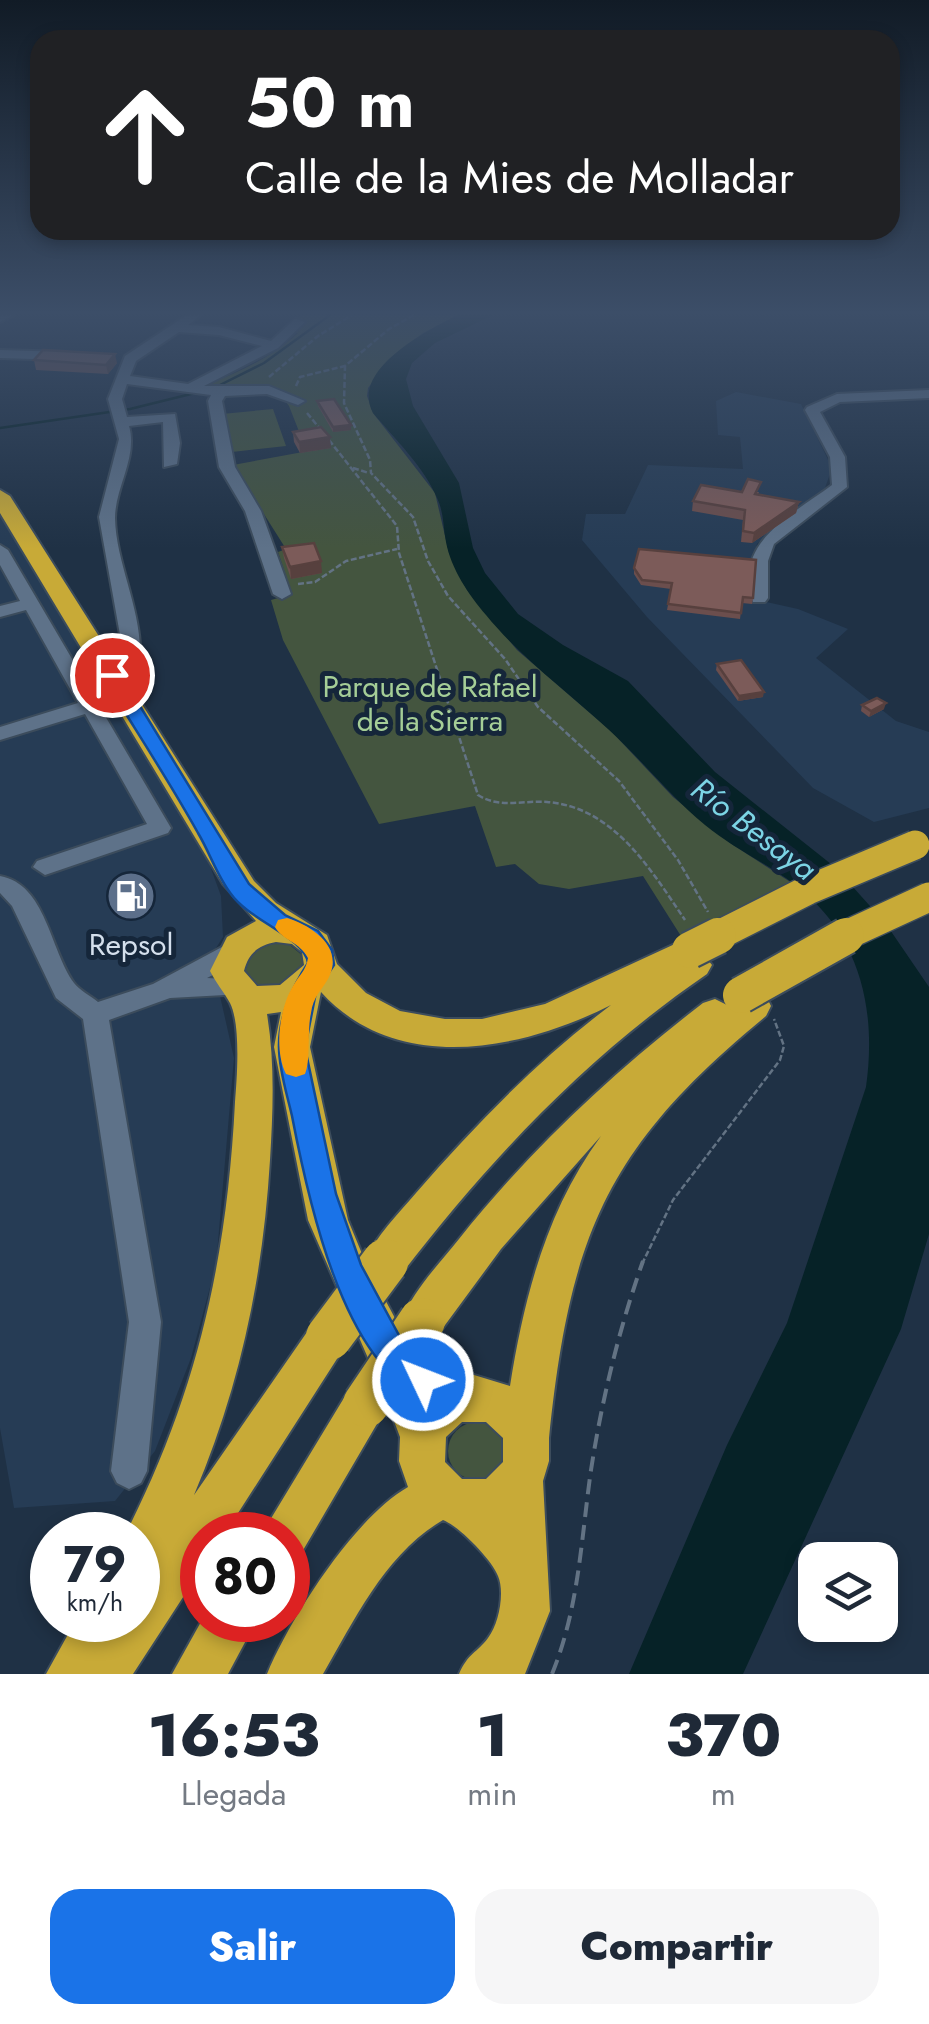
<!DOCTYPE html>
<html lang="es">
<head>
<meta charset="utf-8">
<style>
	body { margin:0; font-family:Jost,sans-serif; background:#f6f6f7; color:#1f2937; height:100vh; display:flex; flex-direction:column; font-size:38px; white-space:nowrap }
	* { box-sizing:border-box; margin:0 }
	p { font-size:32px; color:#747a83 }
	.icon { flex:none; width:55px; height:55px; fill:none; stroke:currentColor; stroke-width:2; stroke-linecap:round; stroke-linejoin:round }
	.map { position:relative; height:1674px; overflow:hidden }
	.drawer { display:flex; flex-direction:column; background:#fff; flex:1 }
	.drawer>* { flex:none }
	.top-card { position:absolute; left:30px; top:30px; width:870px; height:210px; border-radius:30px; box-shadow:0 5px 15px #0003; background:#202124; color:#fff; overflow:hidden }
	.fabs { position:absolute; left:798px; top:1542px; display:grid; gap:20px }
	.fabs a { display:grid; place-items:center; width:100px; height:100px; border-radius:20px; background:#fff; box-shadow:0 5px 15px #0003; font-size:50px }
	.speed { position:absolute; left:30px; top:1512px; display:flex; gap:20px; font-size:50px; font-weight:700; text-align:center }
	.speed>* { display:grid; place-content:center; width:130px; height:130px; border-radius:50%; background:#fff; box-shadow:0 5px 15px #0003; line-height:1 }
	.speed small { font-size:25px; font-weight:400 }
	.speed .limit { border:15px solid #d22; background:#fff; color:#111 }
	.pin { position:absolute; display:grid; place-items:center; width:85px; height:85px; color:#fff; margin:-42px; border:5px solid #fff; border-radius:50%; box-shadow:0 2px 10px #0007 }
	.me { position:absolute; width:110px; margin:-55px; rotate:313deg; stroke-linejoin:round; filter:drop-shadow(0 0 8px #0008) }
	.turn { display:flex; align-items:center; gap:35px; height:210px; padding:0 50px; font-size:45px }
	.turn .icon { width:130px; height:130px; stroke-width:2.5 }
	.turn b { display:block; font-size:70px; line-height:85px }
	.eta { display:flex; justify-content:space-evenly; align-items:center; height:170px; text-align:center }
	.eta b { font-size:60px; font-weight:800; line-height:70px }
	.action { display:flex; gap:20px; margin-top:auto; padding:20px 50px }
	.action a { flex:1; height:115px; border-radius:30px; background:#1a73e8; color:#fff; font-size:40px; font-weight:800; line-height:115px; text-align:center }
	.action a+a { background:#f6f6f7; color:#1f2937 }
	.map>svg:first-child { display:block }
	.built { fill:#263c55 }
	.green { fill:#44553f }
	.water { fill:#062227 }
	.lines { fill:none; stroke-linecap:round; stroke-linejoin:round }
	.stream { stroke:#062227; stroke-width:2.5 }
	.minor-casing { stroke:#3c4c5c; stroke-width:4 }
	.highway-casing { stroke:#3c4c5c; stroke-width:4 }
	.path-far1 { stroke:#637384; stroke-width:2.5; stroke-dasharray:6 2.5; stroke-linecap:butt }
	.path { stroke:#637384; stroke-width:4; stroke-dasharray:15 8; stroke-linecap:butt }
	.minor { fill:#5e7289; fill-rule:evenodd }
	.highway { fill:#c8aa37; fill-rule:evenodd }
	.highway-bridge-far2-casing { stroke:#3c4c5c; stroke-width:32; stroke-linecap:butt }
	.highway-bridge-far1-casing { stroke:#3c4c5c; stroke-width:40; stroke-linecap:butt }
	.highway-bridge-casing { stroke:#3c4c5c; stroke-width:50; stroke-linecap:butt }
	.highway-bridge-far2 { stroke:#c8aa37; stroke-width:29 }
	.highway-bridge-far1 { stroke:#c8aa37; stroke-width:36 }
	.highway-bridge { stroke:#c8aa37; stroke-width:46 }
	.wall { fill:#6b4e4d }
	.shaded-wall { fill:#57403e }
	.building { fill:#7c5b59; stroke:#57403e; stroke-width:2.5 }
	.route { fill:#1a73e8; stroke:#114b97; stroke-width:2.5 }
	.slow { fill:#f59e0b }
	.labels { text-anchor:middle; stroke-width:10; stroke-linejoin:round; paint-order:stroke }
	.park-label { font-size:30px; fill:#a5ce97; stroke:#15263a }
	.poi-label { font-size:30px; fill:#d4dfec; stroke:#15263a }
	.water-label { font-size:32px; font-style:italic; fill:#7cd4e5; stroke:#15263a }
</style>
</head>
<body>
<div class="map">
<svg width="929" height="1674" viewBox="0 0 929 1674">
	<rect width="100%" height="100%" fill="#1f3145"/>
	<!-- built -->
	<g class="built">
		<path d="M 736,392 L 801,404 L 832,468 L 825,488 L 757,544 L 753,599 L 798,609 L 848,629 L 816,658 L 896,721 L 929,732 L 929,808 L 874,822 L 813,788 L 647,617 L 582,540 L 586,514 L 625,514 L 648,465 L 743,469 L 740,437 L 718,435 L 716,401 Z"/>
		<path d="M 0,513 L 107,684 L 206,855 L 221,896 L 223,937 L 211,956 L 234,1058 L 216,1265 L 191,1358 L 155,1451 L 115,1501 L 14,1508 L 0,1428 Z"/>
	</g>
	<!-- green -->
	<g class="green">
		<path d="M 302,315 L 458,315 L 423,333 L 392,357 L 368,388 L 367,396 L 373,413 L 435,493 L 449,553 L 467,590 L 517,650 L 612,732 L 673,797 L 730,843 L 795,885 L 686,944 L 643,876 L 569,889 L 539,884 L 515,864 L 496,867 L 475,806 L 379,824 L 283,640 L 271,600 L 292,594 L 278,552 L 286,549 L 233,465 L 330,447 L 302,439 L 289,406 L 276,388 L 200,387 C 237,373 268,360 298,333 L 281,331 Z"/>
		<path d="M 273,409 L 286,446 L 232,452 L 222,414 Z"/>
		<path d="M 266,941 L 285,941 L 303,956 C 304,990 266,993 243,980 L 241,959 Z"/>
		<circle cx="477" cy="1451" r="29"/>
	</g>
	<!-- water -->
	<path class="water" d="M 458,315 L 493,315 L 435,343 L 412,363 L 406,379 L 413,406 L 459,483 L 473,548 L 485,573 L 518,614 L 563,645 L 628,681 L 715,772 L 836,868 L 886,924 L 929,987 L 929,1234 L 901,1329 L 743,1674 L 629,1674 L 727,1445 L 787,1323 L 866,1087 C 877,1009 860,934 794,884 C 766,863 733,848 705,825 C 670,796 642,760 608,729 C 567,691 522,659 486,615 C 469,595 451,569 446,542 C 443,527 444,512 437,498 C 424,467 395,439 373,413 C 350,370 426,331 458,315 Z"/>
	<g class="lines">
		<!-- stream -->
		<g class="stream">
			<path d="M 214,388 L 264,363 L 330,315"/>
			<path d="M 0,428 L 130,409 L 203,391"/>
		</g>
		<!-- minor casing -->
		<g class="minor-casing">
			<g id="minor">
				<path d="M 0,315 L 14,315 L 0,322 Z"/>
				<path d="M 187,315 L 201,315 L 188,325 L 219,327 L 271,341 L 295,319 L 305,322 L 278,348 L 204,386 L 269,386 L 305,401 L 298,405 L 267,394 L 225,396 L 222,401 L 235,467 L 261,511 L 291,594 L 282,599 L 273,594 L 245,511 L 219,467 L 208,401 L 211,395 L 127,384 L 122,399 L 127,417 L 175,414 L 180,443 L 177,464 L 164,467 L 163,422 L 129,426 C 138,457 115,487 115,518 C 116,576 160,640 129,695 L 101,709 L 171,828 L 168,833 L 45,875 L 33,867 L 37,861 L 147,824 L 85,714 L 0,740 L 0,727 L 78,703 L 26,610 L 0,617 L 0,606 L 20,601 L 0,565 L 0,545 L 8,550 L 95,698 L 114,688 L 121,668 L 122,646 L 99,517 L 119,439 L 108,399 L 125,356 ZM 179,332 L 219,335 L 262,346 L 188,384 L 130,376 L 136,361 Z"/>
				<path d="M 0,350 L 67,352 L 73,356 L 67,360 L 0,358 Z"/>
				<path d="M 929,390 L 929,398 L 840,402 L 820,412 L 845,457 L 847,487 L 774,544 L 768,561 L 768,598 L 765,602 L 753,602 C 732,543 792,515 832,485 L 830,457 L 805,410 L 807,407 L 837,394 Z"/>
				<path d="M 0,876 C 46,884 50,950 74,983 C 79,990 91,996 98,1002 L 153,984 L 222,947 L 240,947 L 243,954 L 240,961 L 207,978 L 243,980 L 247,987 L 243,994 L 170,998 L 109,1020 L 161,1322 L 147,1471 L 141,1483 L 129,1489 L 117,1483 L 111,1471 L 129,1322 L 83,1019 L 56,998 L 12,906 L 0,893 Z"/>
			</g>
		</g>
		<!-- highway casing -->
		<g class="highway-casing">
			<g id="highway">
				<path d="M 0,490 L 10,496 L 254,881 L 276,903 L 327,935 L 337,964 L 366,993 L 400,1011 L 445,1019 L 482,1019 L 545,1004 L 690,937 L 702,941 L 706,950 L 704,955 L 712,965 L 707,974 C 586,1057 489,1160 400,1276 L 385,1282 L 373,1277 L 405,1337 L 438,1364 L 510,1386 C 524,1297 547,1209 601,1136 L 501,1249 L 437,1336 L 422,1342 L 407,1336 L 401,1321 C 413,1291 438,1265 459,1239 C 530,1150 612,1073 703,1003 L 715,999 L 729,1006 L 754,992 L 766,996 L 771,1006 L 766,1016 C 606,1147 570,1236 549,1438 L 549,1461 L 543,1481 L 550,1611 L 525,1674 L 459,1674 C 468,1653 477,1653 488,1638 C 499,1624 505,1592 498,1576 C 492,1560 459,1526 443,1520 C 386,1553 355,1619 323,1674 L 267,1674 C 290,1618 355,1517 408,1487 L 399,1461 L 400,1437 L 388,1405 L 302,1552 L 288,1558 L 288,1535 L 261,1535 L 350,1388 L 366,1381 L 381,1388 L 308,1220 L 274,1047 L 281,1012 L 267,1014 C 275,1062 273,1111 270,1160 C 263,1277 240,1387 194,1495 L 314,1322 L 329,1315 L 344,1322 L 351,1337 L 224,1535 L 202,1535 L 202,1568 L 133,1674 L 46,1674 L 76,1620 L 138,1620 L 138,1535 L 125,1535 C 197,1394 227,1260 235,1102 C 237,1078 241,1025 230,1003 C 224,992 216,983 210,971 L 227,937 L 256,921 L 223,884 L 0,513 ZM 276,942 L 292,944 L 302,952 L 304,965 L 280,985 L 257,986 L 244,971 C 248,954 258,945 276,942 ZM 321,992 C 397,1076 522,1050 611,1005 C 539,1059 475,1125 416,1193 C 398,1214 376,1236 365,1261 L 348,1220 L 310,1047 ZM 462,1422 L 486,1422 L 503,1438 L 503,1462 L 486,1479 L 462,1479 L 445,1462 L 446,1437 Z"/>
				<path d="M 202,1620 L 257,1620 L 228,1674 L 172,1674 Z"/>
			</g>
		</g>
		<!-- path-far1 -->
		<g class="path-far1">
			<path d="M 414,315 L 389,329 L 345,366 L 344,403 L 370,460 L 371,473 L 413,517 L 428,561 L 448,596 L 505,659 L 538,707 L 619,781 L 678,860 L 708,912"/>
			<path d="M 269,377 L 318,336 L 352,315"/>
			<path d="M 296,386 L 300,377 L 345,366"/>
			<path d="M 307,413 L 321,430"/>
			<path d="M 329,440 L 397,526 L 399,553 L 478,795 C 500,809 523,800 547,802 C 614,807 651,870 685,920"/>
			<path d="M 353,468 L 369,473"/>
			<path d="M 298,584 L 315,582 L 346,561 L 397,549"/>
			<path d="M 642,1264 L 673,1200 L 780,1060 L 784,1046 L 774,1019"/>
		</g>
		<!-- path -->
		<path class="path" d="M 552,1674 C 579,1608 581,1540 591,1470 C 602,1399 619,1329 643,1261"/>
		<!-- minor -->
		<use href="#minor" class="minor"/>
		<!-- highway -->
		<use href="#highway" class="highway"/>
		<!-- highway-bridge-far2 casing -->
		<g class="highway-bridge-far2-casing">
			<g id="highway-bridge-far2">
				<path d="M 713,938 L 808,890 L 915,845"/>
				<path d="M 840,938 L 929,897"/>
			</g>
		</g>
		<!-- highway-bridge-far1 casing -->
		<g class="highway-bridge-far1-casing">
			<g id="highway-bridge-far1">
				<path d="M 690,950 L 718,936"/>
				<path d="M 741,995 L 846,936"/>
			</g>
		</g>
		<!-- highway-bridge casing -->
		<g class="highway-bridge-casing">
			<g id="highway-bridge">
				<path d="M 329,1337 L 385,1262"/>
				<path d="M 366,1404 L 422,1321"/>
			</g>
		</g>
		<!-- highway-bridge-far2 -->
		<use href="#highway-bridge-far2" class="highway-bridge-far2"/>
		<!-- highway-bridge-far1 -->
		<use href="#highway-bridge-far1" class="highway-bridge-far1"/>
		<!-- highway-bridge -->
		<use href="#highway-bridge" class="highway-bridge"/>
	</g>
	<!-- wall -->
	<g class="wall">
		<path d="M 34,360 L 117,363 L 108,374 L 36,370 Z"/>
		<path d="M 317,401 L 351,425 L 351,430 L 333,432 L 318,406 Z"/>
		<path d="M 293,432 L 331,448 L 300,453 L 294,442 Z"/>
		<path d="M 742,492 L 759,492 L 758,495 L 799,502 L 796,513 L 752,543 L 741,542 L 743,520 L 692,511 L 693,501 Z"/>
		<path d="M 282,547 L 322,573 L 291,579 L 284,558 Z"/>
		<path d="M 634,568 L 753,598 L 752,604 L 742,603 L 740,619 L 667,610 L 671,589 L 641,585 L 634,574 Z"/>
		<path d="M 717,664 L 763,697 L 738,701 L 716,670 Z"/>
		<path d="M 862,705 L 884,709 L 869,717 L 861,711 Z"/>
	</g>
	<!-- shaded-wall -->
	<g class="shaded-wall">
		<path d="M 115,354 L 117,363 L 108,374 L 106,365 Z"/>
		<path d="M 351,425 L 351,430 L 333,432 L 333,427 Z"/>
		<path d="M 330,437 L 331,448 L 300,453 L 299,442 Z"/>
		<path d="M 799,502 L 796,513 L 752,543 L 754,533 Z"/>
		<path d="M 321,561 L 322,573 L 291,579 L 290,567 Z"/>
		<path d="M 764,692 L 763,697 L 738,701 L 739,696 Z"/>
		<path d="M 886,703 L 884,709 L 869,717 L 871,711 Z"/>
	</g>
	<!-- building -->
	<g class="building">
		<path d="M 43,350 L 115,354 L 106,365 L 34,360 Z"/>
		<path d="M 334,399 L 351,425 L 333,427 L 317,401 Z"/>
		<path d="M 321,427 L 330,437 L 299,442 L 293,432 Z"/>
		<path d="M 748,479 L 761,482 L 755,494 L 799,502 L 754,533 L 743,531 L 745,510 L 693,501 L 701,485 L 742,492 Z"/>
		<path d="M 314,543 L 321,561 L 290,567 L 282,547 Z"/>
		<path d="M 639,549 L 756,560 L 753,598 L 743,597 L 741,613 L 668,604 L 672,583 L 642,580 L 634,568 Z"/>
		<path d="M 741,660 L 764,692 L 739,696 L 717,664 Z"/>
		<path d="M 877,698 L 886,703 L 871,711 L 862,705 Z"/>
	</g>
	<!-- sky -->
	<linearGradient id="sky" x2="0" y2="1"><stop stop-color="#111b26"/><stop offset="0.57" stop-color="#3c4e68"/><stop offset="1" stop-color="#3c4e68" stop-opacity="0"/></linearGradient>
	<rect width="929" height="549" fill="url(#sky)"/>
	<!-- route -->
	<path class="route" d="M 112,669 L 121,675 L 249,884 L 285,915 L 318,931 L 332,950 L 334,965 L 316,992 L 305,1048 L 336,1194 L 361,1265 L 401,1339 L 435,1368 L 440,1380 L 435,1391 L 423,1396 C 342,1363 307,1194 292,1116 C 287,1094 279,1070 279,1048 C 278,1019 292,987 308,963 C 305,938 249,920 231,894 C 217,876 210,853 198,833 C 168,779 134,728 102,675 Z"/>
	<!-- slow -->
	<path class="slow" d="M 287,918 C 313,926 345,948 328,979 C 321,991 313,997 311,1013 C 307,1030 311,1061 305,1074 L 296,1077 L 286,1074 C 274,1050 279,1009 293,986 C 299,975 306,971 308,958 C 300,942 283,941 275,927 L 278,920 Z"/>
	<!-- icons -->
	<defs>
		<g id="fuel-disc" transform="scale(2.5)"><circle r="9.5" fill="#5c6f8a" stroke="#15263a"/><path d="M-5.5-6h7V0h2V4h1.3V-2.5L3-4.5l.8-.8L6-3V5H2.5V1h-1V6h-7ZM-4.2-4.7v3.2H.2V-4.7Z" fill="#fff"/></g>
	</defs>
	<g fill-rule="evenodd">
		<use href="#fuel-disc" x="131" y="896"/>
	</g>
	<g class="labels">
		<!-- park labels -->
		<g class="park-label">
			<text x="430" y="697">Parque de Rafael<tspan x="430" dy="34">de la Sierra</tspan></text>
		</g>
		<!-- poi labels -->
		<g class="poi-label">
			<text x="131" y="955">Repsol</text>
		</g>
		<!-- water labels -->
		<g class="water-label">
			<text transform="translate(754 829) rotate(37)" y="11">Río Besaya</text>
		</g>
	</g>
</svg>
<div class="fabs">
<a><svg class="icon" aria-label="layers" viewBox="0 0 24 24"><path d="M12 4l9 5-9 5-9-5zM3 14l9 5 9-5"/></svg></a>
</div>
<div class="speed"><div>79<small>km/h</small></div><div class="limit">80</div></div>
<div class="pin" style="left:112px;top:675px;background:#d93025"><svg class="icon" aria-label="arrive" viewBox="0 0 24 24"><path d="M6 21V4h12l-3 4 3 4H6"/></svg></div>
<svg class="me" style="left:423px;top:1380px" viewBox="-20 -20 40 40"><circle r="17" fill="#1a73e8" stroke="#fff" stroke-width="3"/><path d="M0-11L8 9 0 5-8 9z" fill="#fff"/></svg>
<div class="top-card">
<div class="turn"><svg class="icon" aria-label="ahead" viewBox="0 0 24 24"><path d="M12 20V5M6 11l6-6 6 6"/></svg><div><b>50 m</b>Calle de la Mies de Molladar</div></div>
</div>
</div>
<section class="drawer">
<div class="eta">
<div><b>16:53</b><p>Llegada</p></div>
<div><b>1</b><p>min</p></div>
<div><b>370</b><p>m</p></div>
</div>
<div class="action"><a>Salir</a><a>Compartir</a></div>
</section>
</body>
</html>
